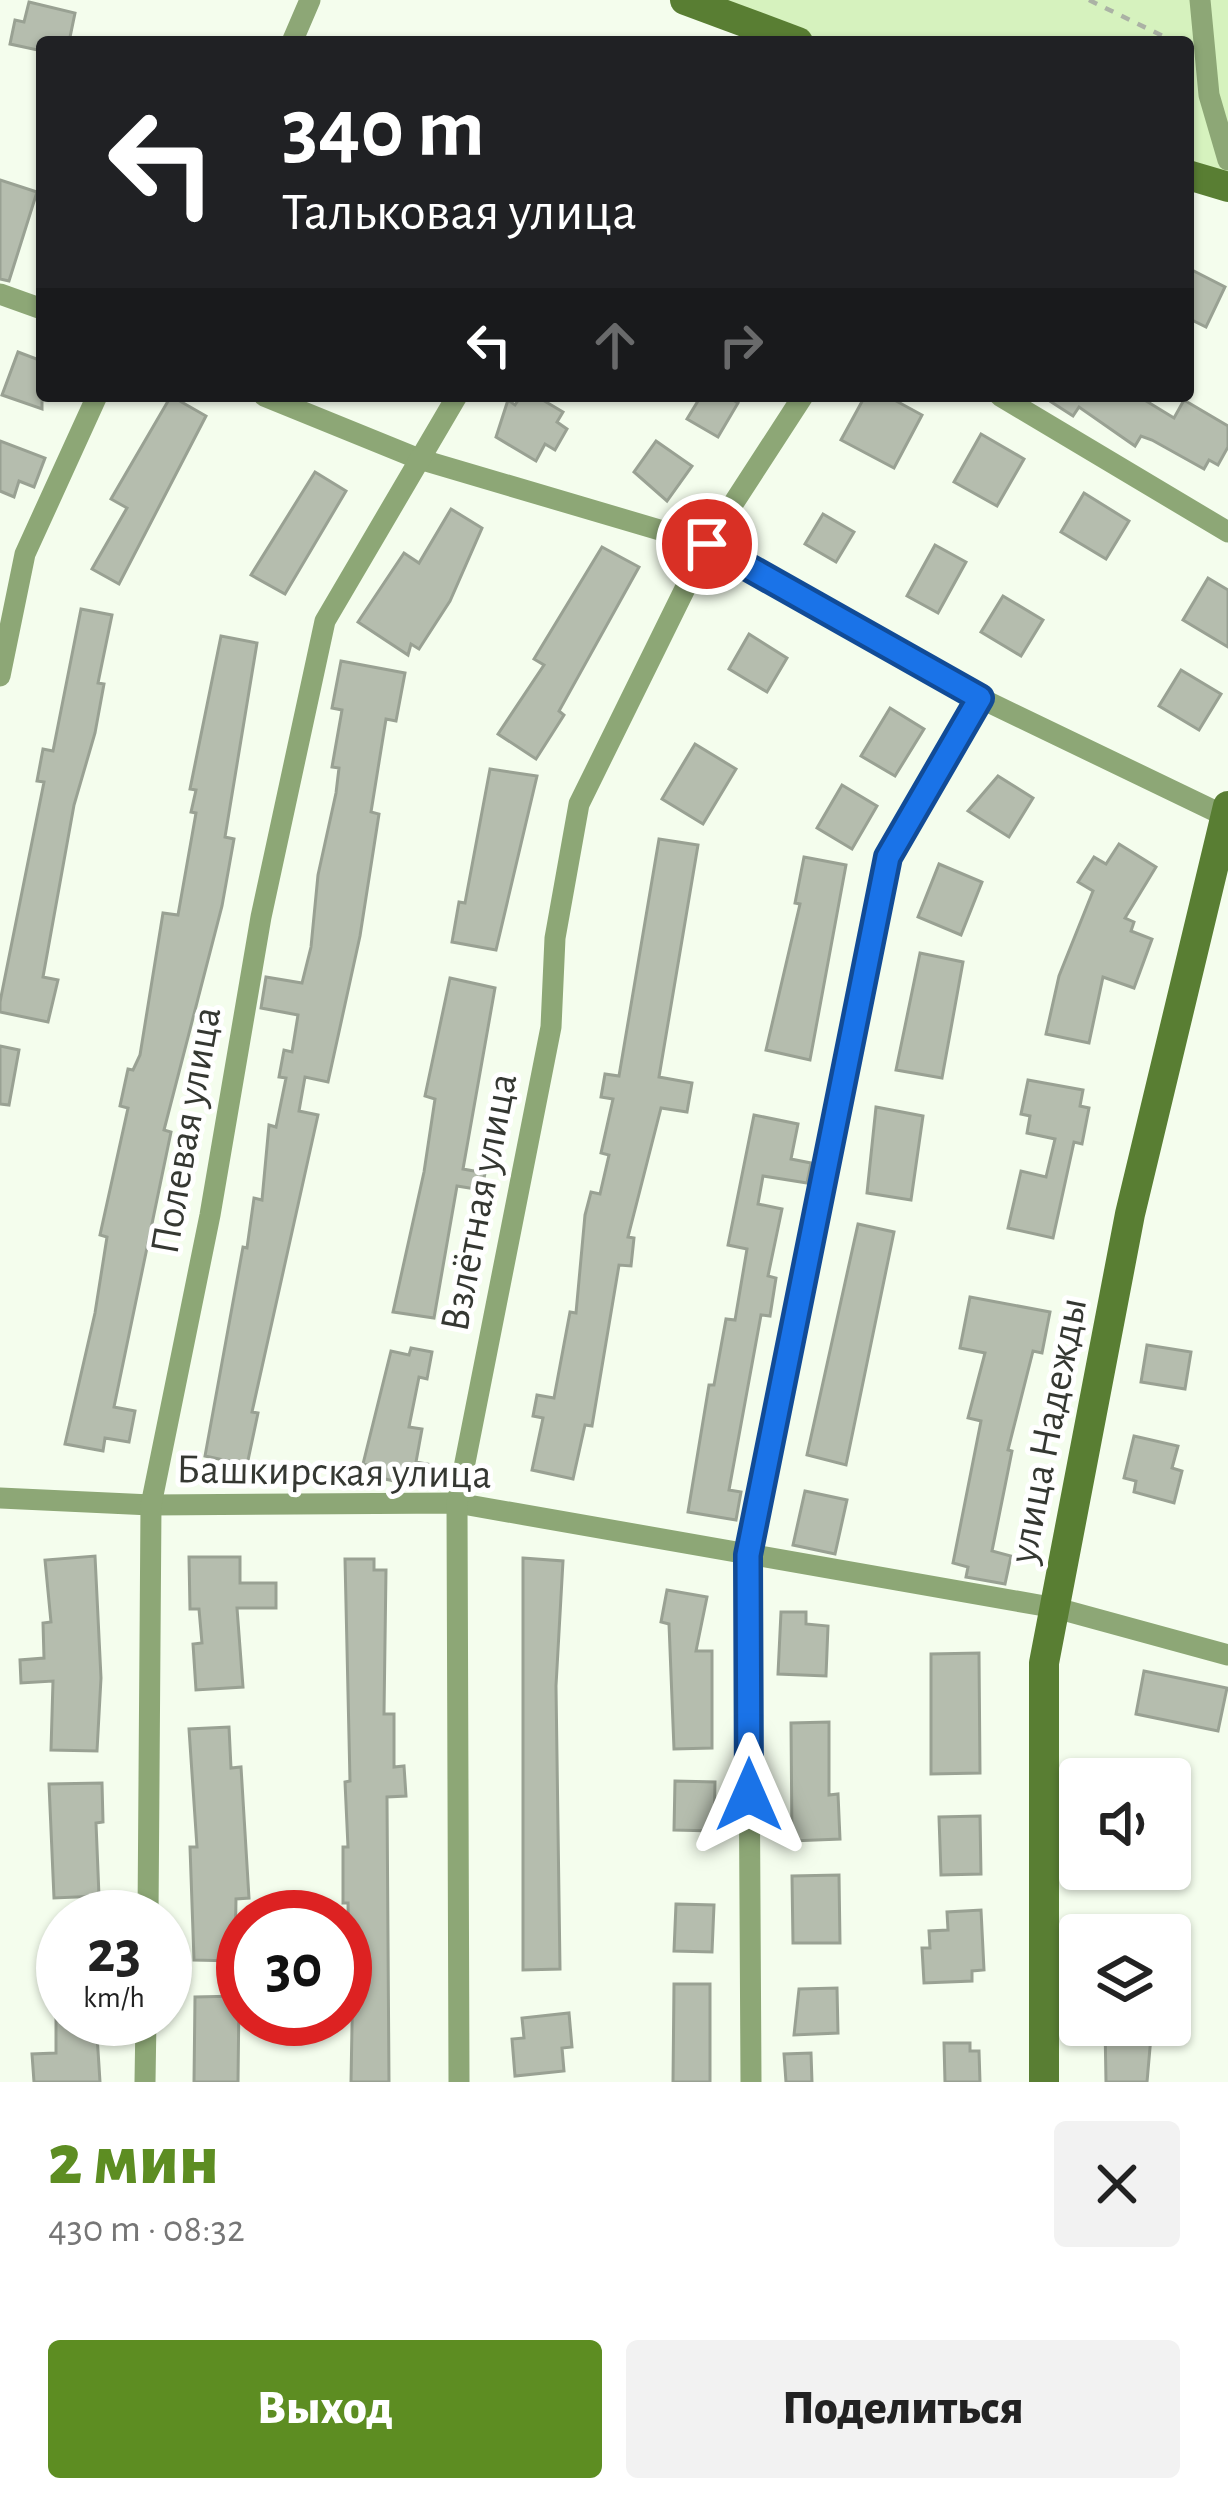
<!DOCTYPE html>
<html lang="ru">
<head>
<meta charset="utf-8">
<style>
	body { margin:0; font-family:"Alegreya Sans",sans-serif; background:#f2f2f2; color:#222; height:100vh; display:flex; flex-direction:column; font-size:45px; white-space:nowrap }
	* { box-sizing:border-box; margin:0 }
	p { font-size:39px; color:#767676 }
	.icon { flex:none; width:66px; height:66px; fill:none; stroke:currentColor; stroke-width:2; stroke-linecap:round; stroke-linejoin:round }
	.map { position:relative; height:2082px; overflow:hidden }
	.sheet { display:flex; flex-direction:column; background:#fff; flex:1 }
	.sheet>* { flex:none }
	.banner { position:absolute; left:36px; top:36px; width:1158px; height:366px; border-radius:12px; box-shadow:0 3px 9px #0004; background:#202124; color:#fff; overflow:hidden }
	.controls { position:absolute; left:1059px; top:1758px; display:grid; gap:24px }
	.controls a { display:grid; place-items:center; width:132px; height:132px; border-radius:12px; background:#fff; box-shadow:0 3px 9px #0004; font-size:60px }
	.speed { position:absolute; left:36px; top:1890px; display:flex; gap:24px; font-size:60px; font-weight:700; text-align:center }
	.speed>* { display:grid; place-content:center; width:156px; height:156px; border-radius:50%; background:#fff; box-shadow:0 3px 9px #0004; line-height:1 }
	.speed small { font-size:30px; font-weight:400 }
	.speed .limit { border:18px solid #d22; background:#fff; color:#111 }
	.pin { position:absolute; display:grid; place-items:center; width:102px; height:102px; color:#fff; margin:-51px; border:6px solid #fff; border-radius:50%; box-shadow:0 3px 12px #0007 }
	.me { position:absolute; width:132px; margin:-66px; rotate:0deg; stroke-linejoin:round; filter:drop-shadow(0 0 9px #0008) }
	.turn { display:flex; align-items:center; gap:42px; height:252px; padding:0 48px; font-size:54px }
	.turn .icon { width:156px; height:156px; stroke-width:2.5 }
	.turn b { display:block; font-size:84px; line-height:102px }
	.lanes { display:flex; align-items:center; height:114px; padding:0 48px; background:#0003; justify-content:center; gap:60px; direction:ltr }
	.lanes .off { opacity:.35 }
	.round { display:grid; place-items:center; flex:none; width:126px; height:126px; border-radius:12px; background:#f2f2f2 }
	.head { display:flex; align-items:center; justify-content:space-between; height:204px; padding:0 48px }
	h1 { font-size:72px; font-weight:800; line-height:90px; color:#5d8d22 }
	.action { display:flex; gap:24px; margin-top:auto; padding:24px 48px }
	.action a { flex:1; height:138px; border-radius:12px; background:#5d8d22; color:#fff; font-size:48px; font-weight:800; line-height:138px; text-align:center }
	.action a+a { background:#f2f2f2; color:#222 }
	.map>svg:first-child { display:block }
	.green { fill:#d6f2be }
	.building { fill:#b5bdae; stroke:#99a193; stroke-width:3 }
	.lines { fill:none; stroke-linecap:round; stroke-linejoin:round }
	.path { stroke:#abb2a5; stroke-width:4.5; stroke-dasharray:9 9; stroke-linecap:butt }
	.street { stroke:#8da776; stroke-width:21 }
	.secondary { stroke:#597e33; stroke-width:30 }
	.route-casing { stroke:#114b97; stroke-width:30 }
	.route { stroke:#1a73e8; stroke-width:21 }
	.labels { text-anchor:middle; stroke-width:10; stroke-linejoin:round; paint-order:stroke }
	.street-label { font-size:42px; fill:#353832; stroke:#fff }
</style>
</head>
<body>
<div class="map">
<svg width="1228" height="2082" viewBox="0 0 1228 2082">
	<rect width="100%" height="100%" fill="#f4fded"/>
	<!-- green -->
	<path class="green" d="M 696,0 L 1228,0 L 1228,178 L 1188,167 L 1188,42 L 803,42 Z"/>
	<!-- building -->
	<g class="building">
		<path d="M 29,2 L 75,13 L 69,42 L 42,42 L 42,51 L 10,44 L 15,20 L 24,22 Z"/>
		<path d="M 0,180 L 37,192 L 9,281 L 0,279 Z"/>
		<path d="M 1188,268 L 1225,287 L 1206,327 L 1188,318 Z"/>
		<path d="M 18,352 L 42,361 L 42,409 L 2,395 Z"/>
		<path d="M 171,396 L 206,416 L 119,584 L 92,569 L 127,508 L 111,499 Z"/>
		<path d="M 521,396 L 536,396 L 563,412 L 557,422 L 567,429 L 555,450 L 545,444 L 536,461 L 496,437 L 508,400 L 515,405 Z"/>
		<path d="M 701,396 L 727,396 L 738,403 L 718,437 L 687,419 Z"/>
		<path d="M 865,396 L 887,396 L 922,415 L 894,468 L 841,440 Z"/>
		<path d="M 1042,396 L 1138,396 L 1174,418 L 1184,400 L 1228,426 L 1228,447 L 1218,465 L 1209,460 L 1204,469 L 1152,440 L 1141,436 L 1135,446 L 1079,407 L 1073,416 Z"/>
		<path d="M 981,434 L 1024,459 L 997,506 L 954,482 Z"/>
		<path d="M 0,441 L 45,458 L 34,487 L 19,481 L 14,497 L 0,491 Z"/>
		<path d="M 656,441 L 692,466 L 667,501 L 634,472 Z"/>
		<path d="M 315,472 L 346,491 L 285,594 L 251,575 Z"/>
		<path d="M 1084,493 L 1129,521 L 1106,559 L 1061,532 Z"/>
		<path d="M 451,509 L 482,528 L 450,601 L 419,649 L 411,644 L 408,655 L 358,622 L 404,553 L 419,563 Z"/>
		<path d="M 823,514 L 854,532 L 836,562 L 805,544 Z"/>
		<path d="M 935,545 L 966,562 L 938,613 L 907,596 Z"/>
		<path d="M 602,547 L 639,567 L 559,711 L 564,715 L 536,759 L 498,734 L 544,665 L 534,659 Z"/>
		<path d="M 1208,578 L 1228,590 L 1228,647 L 1183,620 Z"/>
		<path d="M 1003,596 L 1043,620 L 1021,656 L 981,632 Z"/>
		<path d="M 81,609 L 112,615 L 98,683 L 104,684 L 95,733 L 74,805 L 43,977 L 58,980 L 48,1022 L 0,1012 L 0,1002 L 44,782 L 37,781 L 43,749 L 53,751 Z"/>
		<path d="M 749,634 L 787,658 L 767,692 L 729,669 Z"/>
		<path d="M 221,636 L 257,643 L 225,837 L 234,839 L 222,906 L 164,1130 L 171,1132 L 114,1407 L 135,1411 L 129,1442 L 105,1438 L 103,1451 L 65,1444 L 95,1313 L 107,1237 L 100,1235 L 128,1108 L 120,1106 L 128,1069 L 133,1070 L 140,1055 L 163,913 L 178,915 L 196,813 L 191,812 L 196,790 L 190,789 Z"/>
		<path d="M 341,661 L 405,673 L 396,721 L 386,719 L 371,812 L 379,814 L 360,936 L 328,1082 L 305,1077 L 299,1111 L 318,1115 L 252,1412 L 258,1413 L 247,1465 L 205,1456 L 243,1247 L 247,1248 L 254,1198 L 262,1200 L 269,1125 L 276,1127 L 286,1078 L 279,1077 L 284,1050 L 292,1052 L 298,1015 L 261,1008 L 266,977 L 302,983 L 311,947 L 318,875 L 336,793 L 339,768 L 332,767 L 342,710 L 332,708 Z"/>
		<path d="M 1181,670 L 1221,694 L 1199,730 L 1159,706 Z"/>
		<path d="M 890,708 L 924,729 L 895,776 L 861,756 Z"/>
		<path d="M 695,744 L 736,769 L 703,824 L 662,799 Z"/>
		<path d="M 490,769 L 537,776 L 496,950 L 452,942 L 459,902 L 465,903 Z"/>
		<path d="M 998,776 L 1033,798 L 1009,837 L 968,811 Z"/>
		<path d="M 842,785 L 877,806 L 852,849 L 817,828 Z"/>
		<path d="M 659,839 L 698,845 L 659,1077 L 692,1083 L 687,1112 L 661,1108 L 628,1237 L 634,1238 L 631,1266 L 619,1265 L 592,1426 L 585,1425 L 573,1479 L 532,1470 L 543,1418 L 533,1416 L 537,1395 L 554,1398 L 570,1312 L 576,1313 L 585,1215 L 591,1192 L 600,1194 L 609,1155 L 601,1153 L 613,1099 L 601,1097 L 605,1074 L 619,1076 Z"/>
		<path d="M 1119,844 L 1156,867 L 1125,918 L 1134,922 L 1131,931 L 1152,939 L 1134,988 L 1103,977 L 1089,1043 L 1046,1034 L 1059,976 L 1093,891 L 1078,882 L 1094,857 L 1106,864 Z"/>
		<path d="M 804,857 L 846,865 L 810,1060 L 766,1050 L 800,904 L 795,903 Z"/>
		<path d="M 939,864 L 982,882 L 961,935 L 918,917 Z"/>
		<path d="M 920,953 L 963,962 L 942,1078 L 896,1070 Z"/>
		<path d="M 450,978 L 495,988 L 463,1169 L 485,1173 L 482,1190 L 457,1186 L 434,1318 L 393,1312 L 424,1172 L 435,1099 L 425,1096 Z"/>
		<path d="M 0,1046 L 19,1050 L 9,1105 L 0,1104 Z"/>
		<path d="M 1028,1080 L 1083,1090 L 1080,1106 L 1089,1108 L 1082,1144 L 1074,1142 L 1053,1238 L 1008,1228 L 1021,1171 L 1046,1177 L 1055,1139 L 1027,1133 L 1030,1116 L 1021,1114 Z"/>
		<path d="M 876,1107 L 923,1116 L 911,1200 L 867,1193 Z"/>
		<path d="M 754,1115 L 798,1124 L 791,1159 L 811,1163 L 807,1183 L 763,1176 L 758,1204 L 782,1209 L 768,1276 L 776,1278 L 770,1316 L 761,1315 L 729,1490 L 741,1492 L 736,1520 L 688,1512 L 709,1385 L 714,1385 L 726,1319 L 735,1320 L 747,1249 L 728,1245 Z"/>
		<path d="M 858,1224 L 894,1232 L 846,1465 L 807,1455 Z"/>
		<path d="M 970,1297 L 1050,1312 L 1042,1353 L 1033,1351 L 1008,1450 L 1012,1451 L 992,1551 L 1011,1556 L 1005,1584 L 966,1577 L 968,1567 L 953,1563 L 981,1421 L 968,1418 L 985,1353 L 960,1348 Z"/>
		<path d="M 1147,1345 L 1191,1352 L 1185,1389 L 1141,1382 Z"/>
		<path d="M 411,1348 L 432,1352 L 427,1379 L 419,1377 L 409,1427 L 422,1429 L 416,1462 L 432,1465 L 428,1488 L 380,1478 L 382,1468 L 363,1464 L 391,1351 L 409,1355 Z"/>
		<path d="M 1134,1436 L 1178,1446 L 1172,1468 L 1182,1471 L 1174,1503 L 1134,1492 L 1136,1481 L 1124,1478 Z"/>
		<path d="M 805,1491 L 847,1500 L 835,1554 L 793,1545 Z"/>
		<path d="M 95,1556 L 101,1678 L 97,1751 L 51,1750 L 53,1681 L 21,1683 L 20,1660 L 44,1658 L 43,1623 L 51,1622 L 45,1560 Z"/>
		<path d="M 189,1557 L 240,1557 L 240,1583 L 276,1583 L 276,1608 L 237,1608 L 243,1687 L 196,1690 L 193,1644 L 202,1643 L 199,1609 L 190,1609 Z"/>
		<path d="M 523,1558 L 563,1561 L 556,1686 L 560,1969 L 523,1970 Z"/>
		<path d="M 345,1559 L 374,1559 L 374,1570 L 386,1570 L 384,1714 L 394,1714 L 394,1767 L 404,1766 L 406,1796 L 387,1797 L 389,2082 L 351,2082 L 353,1972 L 349,1972 L 348,1903 L 343,1903 L 343,1847 L 348,1847 L 345,1782 L 350,1781 Z"/>
		<path d="M 667,1590 L 707,1597 L 696,1651 L 712,1651 L 712,1748 L 674,1749 L 669,1624 L 661,1622 Z"/>
		<path d="M 781,1612 L 806,1612 L 806,1624 L 828,1626 L 826,1676 L 778,1674 Z"/>
		<path d="M 979,1653 L 980,1773 L 931,1774 L 931,1654 Z"/>
		<path d="M 1144,1671 L 1227,1688 L 1218,1731 L 1136,1714 Z"/>
		<path d="M 829,1722 L 829,1795 L 838,1794 L 840,1839 L 792,1841 L 791,1723 Z"/>
		<path d="M 229,1727 L 231,1768 L 241,1767 L 249,1898 L 236,1899 L 235,1961 L 194,1960 L 190,1847 L 197,1847 L 189,1729 Z"/>
		<path d="M 675,1781 L 715,1782 L 714,1831 L 674,1830 Z"/>
		<path d="M 102,1783 L 103,1822 L 96,1823 L 99,1896 L 54,1898 L 49,1784 Z"/>
		<path d="M 980,1816 L 981,1874 L 941,1875 L 939,1817 Z"/>
		<path d="M 839,1875 L 840,1943 L 793,1943 L 792,1876 Z"/>
		<path d="M 676,1904 L 714,1905 L 712,1952 L 674,1951 Z"/>
		<path d="M 981,1910 L 984,1970 L 972,1971 L 972,1981 L 924,1983 L 922,1948 L 930,1948 L 929,1931 L 948,1930 L 947,1912 Z"/>
		<path d="M 1120,1916 L 1165,1918 L 1165,1935 L 1119,1935 Z"/>
		<path d="M 674,1984 L 710,1984 L 710,2082 L 673,2082 Z"/>
		<path d="M 837,1988 L 838,2033 L 794,2035 L 799,1989 Z"/>
		<path d="M 239,1996 L 238,2082 L 194,2082 L 195,1997 Z"/>
		<path d="M 569,2013 L 572,2047 L 562,2048 L 564,2071 L 515,2076 L 512,2039 L 524,2038 L 522,2018 Z"/>
		<path d="M 56,2019 L 96,2019 L 100,2082 L 34,2082 L 32,2054 L 56,2053 Z"/>
		<path d="M 1105,2025 L 1152,2025 L 1147,2082 L 1106,2082 Z"/>
		<path d="M 944,2043 L 970,2043 L 970,2051 L 979,2051 L 980,2082 L 945,2082 Z"/>
		<path d="M 811,2053 L 812,2082 L 786,2082 L 784,2054 Z"/>
	</g>
	<g class="lines">
		<!-- path -->
		<path class="path" d="M 1089,0 L 1175,42"/>
		<!-- street -->
		<g class="street">
			<path d="M 1200,0 L 1209,95 L 1228,160"/>
			<path d="M 292,42 L 310,0"/>
			<path d="M 0,294 L 42,309"/>
			<path d="M 264,396 L 419,459 L 707,544 L 980,698 L 1223,815"/>
			<path d="M 1000,396 L 1228,532"/>
			<path d="M 0,676 L 25,554 L 97,396"/>
			<path d="M 0,1498 L 151,1505 L 457,1503 L 1056,1608 L 1228,1655"/>
			<path d="M 148,1917 L 151,1505 L 210,1215 L 261,917 L 325,621 L 457,396"/>
			<path d="M 145,2082 L 146,2019"/>
			<path d="M 459,2082 L 457,1503 L 551,1027 L 555,938 L 579,804 L 707,544 L 803,396"/>
			<path d="M 751,2082 L 748,1555 L 888,857 L 980,698"/>
		</g>
		<!-- secondary -->
		<g class="secondary">
			<path d="M 685,0 L 798,42"/>
			<path d="M 1188,175 L 1228,187"/>
			<path d="M 1044,2082 L 1044,1663 L 1130,1214 L 1228,806"/>
		</g>
	</g>
	<g class="lines">
		<!-- route casing -->
		<g class="route-casing">
			<path id="route" d="M 707,544 L 980,698 L 888,857 L 748,1555 L 749,1795"/>
		</g>
		<!-- route -->
		<use href="#route" class="route"/>
	</g>
	<g class="labels">
		<!-- street labels -->
		<g class="street-label">
			<text transform="translate(184 1130) rotate(-80)" y="15">Полевая улица</text>
			<text transform="translate(477 1202) rotate(-79)" y="15">Взлётная улица</text>
			<text transform="translate(1046 1430) rotate(-79)" y="15">улица Надежды</text>
			<text transform="translate(334 1470) rotate(1)" y="15">Башкирская улица</text>
		</g>
	</g>
</svg>
<div class="controls">
<a><svg class="icon" aria-label="sound" viewBox="0 0 24 24"><path d="M4 9h4l5-4v14l-5-4H4zM17 9q2 3 0 6"/></svg></a>
<a><svg class="icon" aria-label="layers" viewBox="0 0 24 24"><path d="M12 4l9 5-9 5-9-5zM3 14l9 5 9-5"/></svg></a>
</div>
<div class="speed"><div>23<small>km/h</small></div><div class="limit">30</div></div>
<div class="pin" style="left:707px;top:544px;background:#d93025"><svg class="icon" aria-label="arrive" viewBox="0 0 24 24"><path d="M6 21V4h12l-3 4 3 4H6"/></svg></div>
<svg class="me" style="left:749px;top:1795px" viewBox="-20 -20 40 40"><path d="M0-17L14 15 0 8-14 15z" fill="#1a73e8" stroke="#fff" stroke-width="4"/></svg>
<div class="banner">
<div class="turn"><svg class="icon" aria-label="left" viewBox="0 0 24 24"><path d="M17 20v-9H6M10 6l-5 5 5 5"/></svg><div><b>340 m</b>Тальковая улица</div></div>
<div class="lanes"><svg class="icon" aria-label="left" viewBox="0 0 24 24"><path d="M17 20v-9H6M10 6l-5 5 5 5"/></svg><svg class="icon off" aria-label="ahead" viewBox="0 0 24 24"><path d="M12 20V5M6 11l6-6 6 6"/></svg><svg class="icon off" aria-label="right" viewBox="0 0 24 24"><path d="M7 20v-9h11M14 6l5 5-5 5"/></svg></div>
</div>
</div>
<section class="sheet">
<div class="head"><div><h1>2 мин</h1><p>430 m · 08:32</p></div><a class="round"><svg class="icon" aria-label="close" viewBox="0 0 24 24"><path d="M6 6l12 12M18 6L6 18"/></svg></a></div>
<div class="action"><a>Выход</a><a>Поделиться</a></div>
</section>
</body>
</html>
